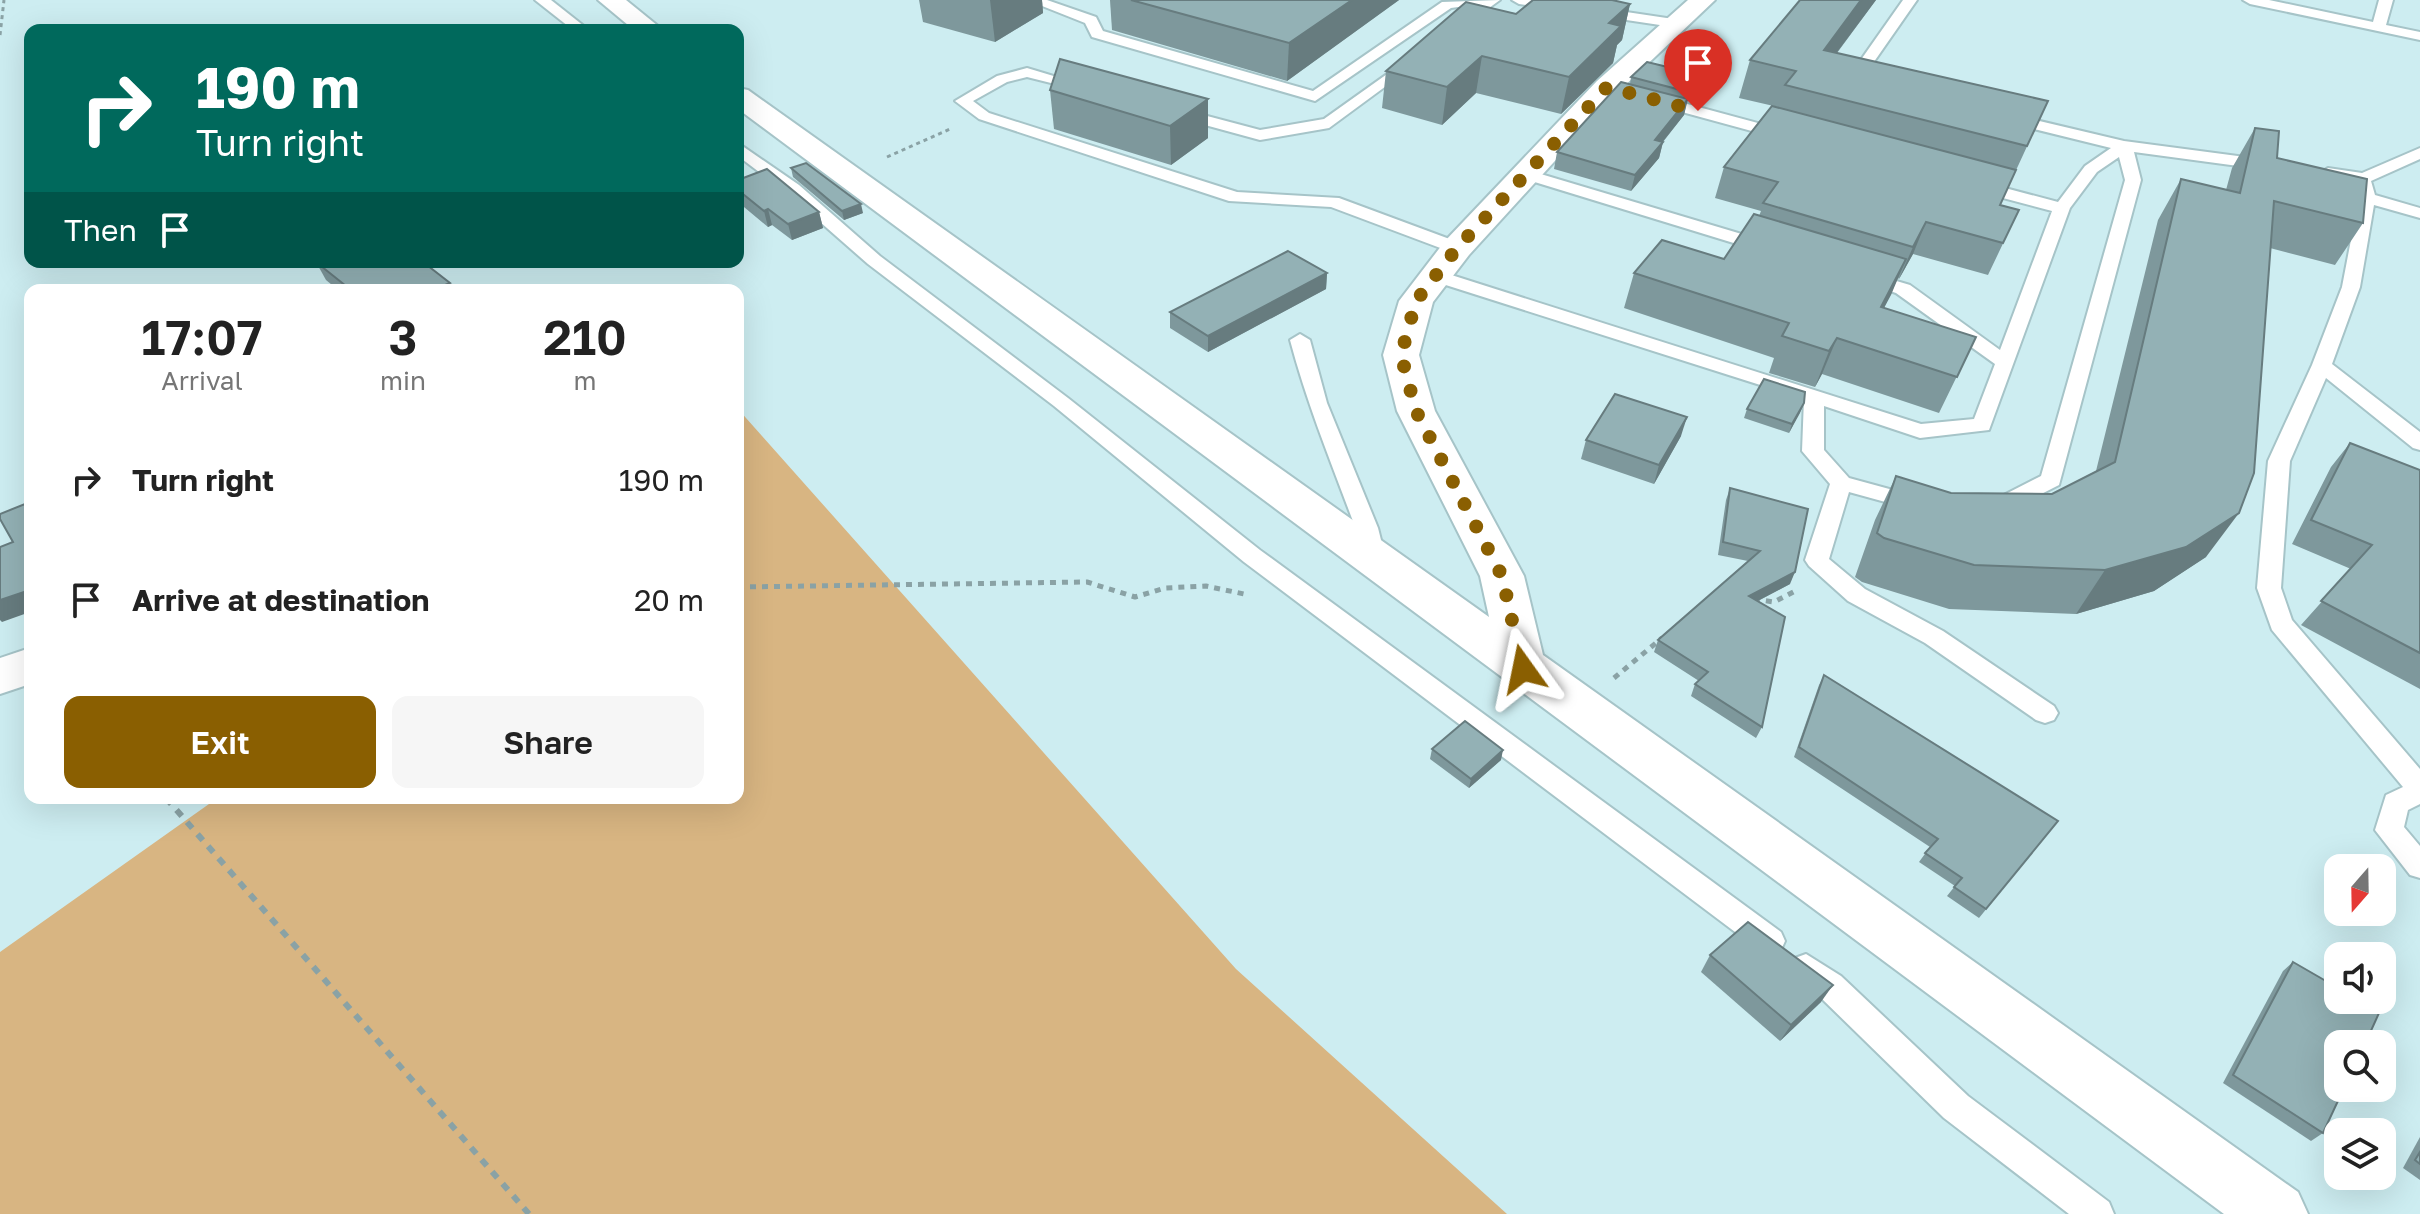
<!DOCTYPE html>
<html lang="en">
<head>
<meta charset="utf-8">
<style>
	body { margin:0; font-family:"Golos Text",sans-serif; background:#f6f6f6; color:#222; height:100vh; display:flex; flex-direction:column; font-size:30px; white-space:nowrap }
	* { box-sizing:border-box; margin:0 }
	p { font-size:26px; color:#767676 }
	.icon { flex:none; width:44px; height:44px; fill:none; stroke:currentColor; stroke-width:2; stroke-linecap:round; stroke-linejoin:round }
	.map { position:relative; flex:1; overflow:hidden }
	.side { position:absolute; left:24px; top:284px; width:720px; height:520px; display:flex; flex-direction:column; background:#fff; border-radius:16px; box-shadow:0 8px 32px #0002 }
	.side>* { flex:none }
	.guide { position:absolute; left:24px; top:24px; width:720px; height:244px; border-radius:16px; box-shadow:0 8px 32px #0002; background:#00695c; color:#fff; overflow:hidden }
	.needle { width:52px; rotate:200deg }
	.tools { position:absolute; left:2324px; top:854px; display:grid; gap:16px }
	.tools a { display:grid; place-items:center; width:72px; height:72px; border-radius:16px; background:#fff; box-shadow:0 8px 32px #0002; font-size:40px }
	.pin { position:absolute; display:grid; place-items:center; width:68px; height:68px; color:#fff; margin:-82px -34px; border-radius:50% 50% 50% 0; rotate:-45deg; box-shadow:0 0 8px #0007 }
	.pin .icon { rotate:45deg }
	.me { position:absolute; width:88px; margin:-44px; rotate:348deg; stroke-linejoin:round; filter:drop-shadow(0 0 6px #0008) }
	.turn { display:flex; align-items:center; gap:28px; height:168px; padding:0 40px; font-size:36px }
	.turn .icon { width:104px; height:104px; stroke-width:2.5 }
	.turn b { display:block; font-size:56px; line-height:68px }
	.then { display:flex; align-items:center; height:76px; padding:0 40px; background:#0003; gap:16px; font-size:30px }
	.eta { display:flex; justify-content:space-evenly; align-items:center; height:136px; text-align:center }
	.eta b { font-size:48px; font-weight:600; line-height:56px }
	.button { display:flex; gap:16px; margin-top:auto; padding:16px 40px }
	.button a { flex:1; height:92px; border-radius:16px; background:#8a5f01; color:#fff; font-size:32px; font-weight:600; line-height:92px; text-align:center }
	.button a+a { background:#f6f6f6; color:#222 }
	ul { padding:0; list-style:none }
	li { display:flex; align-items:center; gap:24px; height:120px; padding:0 40px }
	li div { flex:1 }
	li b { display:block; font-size:30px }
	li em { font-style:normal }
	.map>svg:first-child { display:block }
	.green { fill:#d8b582 }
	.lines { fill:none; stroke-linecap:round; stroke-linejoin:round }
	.service-casing { stroke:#a6c4c8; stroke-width:4 }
	.minor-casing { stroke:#a6c4c8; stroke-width:4 }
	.path-far2 { stroke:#8aa2a5; stroke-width:3; stroke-dasharray:4 4; stroke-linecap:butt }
	.path-far1 { stroke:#8aa2a5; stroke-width:5; stroke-dasharray:6 6; stroke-linecap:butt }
	.path { stroke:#8aa2a5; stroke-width:6; stroke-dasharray:8 8; stroke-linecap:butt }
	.service { fill:#fff; fill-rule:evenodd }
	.minor { fill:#fff; fill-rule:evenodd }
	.wall { fill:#7e989c }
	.shaded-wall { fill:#677c7f }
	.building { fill:#93b1b5; stroke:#677c7f; stroke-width:2 }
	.route { stroke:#8a5f01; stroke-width:14; stroke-dasharray:0 25.2 }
</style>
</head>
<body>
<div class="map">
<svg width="2420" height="1214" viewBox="0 0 2420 1214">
	<rect width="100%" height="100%" fill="#cdedf1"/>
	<!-- green -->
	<path class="green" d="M 738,409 L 1236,969 L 1507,1214 L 0,1214 L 0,952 L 209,804 L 205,798 L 738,798 Z"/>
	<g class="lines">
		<!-- service casing -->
		<g class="service-casing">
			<g id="service">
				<path d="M 535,0 L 551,0 L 589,30 L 573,30 Z"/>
				<path d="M 1027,0 L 1047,0 L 1096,17 L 1103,31 L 1313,91 L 1442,2 L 1500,0 L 1460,29 L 1453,25 L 1455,22 L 1480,4 L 1451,8 L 1315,101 L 1092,37 L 1085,23 Z"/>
				<path d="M 1512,0 L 1546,0 L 1680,20 L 1687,24 L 1680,28 L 1519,4 Z"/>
				<path d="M 1903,0 L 1917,0 L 1862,79 L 1868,83 L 1861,87 L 1848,84 L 1846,81 Z"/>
				<path d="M 2243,0 L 2269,0 L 2373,22 L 2379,0 L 2393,0 L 2386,25 L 2420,32 L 2420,40 L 2250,4 Z"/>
				<path d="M 1411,57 L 1416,58 L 1416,64 L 1329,128 L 1260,140 L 1172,116 L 1169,113 L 1177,108 L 1260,130 L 1324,119 Z"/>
				<path d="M 1027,68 L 1090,87 L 1083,91 L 1027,77 L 1007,82 L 973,101 L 989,113 L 1237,192 L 1339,198 L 1463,244 L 1466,248 L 1457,253 L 1451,252 L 1331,207 L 1229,201 L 979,119 L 955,101 L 997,76 Z"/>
				<path d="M 1654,95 L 1791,132 L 1793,135 L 1785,140 L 1649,103 L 1646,100 Z"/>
				<path d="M 2006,113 L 2124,141 L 2268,160 L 2276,165 L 2268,170 L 2134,152 L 2141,180 L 2059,485 L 2006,512 L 1990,512 L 1987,507 L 1990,502 L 2041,476 L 2125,180 L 2119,157 L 2097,172 L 2070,208 L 1989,430 L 1920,438 L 1824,406 L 1824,450 L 1849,478 L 1926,499 L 1929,504 L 1926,509 L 1918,511 L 1849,492 L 1829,559 L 1865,589 L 1943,631 L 2054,706 L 2058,713 L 2054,720 L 2045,723 L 2036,720 L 1925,643 L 1848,601 L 1809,566 L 1805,560 L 1830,484 L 1802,451 L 1804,399 L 1430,280 L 1427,276 L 1430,272 L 1442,272 L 1921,424 L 1974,419 L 1995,364 L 1896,293 L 1860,281 L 1857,277 L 1866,272 L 1910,285 L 2000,350 L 2052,211 L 1969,189 L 1967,185 L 1975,180 L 2058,202 L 2085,166 L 2111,148 L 2001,121 L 2001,115 Z"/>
				<path d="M 738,143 L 799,185 L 880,256 L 1068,398 L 1260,550 L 1781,932 L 1785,941 L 1781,950 L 1770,954 L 1759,950 L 1244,562 L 1054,406 L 868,264 L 787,193 L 738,156 Z"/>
				<path d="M 2420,148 L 2420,159 L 2371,181 L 2375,195 L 2420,208 L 2420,218 L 2374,205 L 2360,287 L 2332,364 L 2420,432 L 2420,450 L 2413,448 L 2326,378 L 2290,461 L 2281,588 L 2292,620 L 2420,769 L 2420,804 L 2408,810 L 2404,827 L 2420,846 L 2420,878 L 2410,875 L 2375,830 L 2386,795 L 2403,787 L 2272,630 L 2257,588 L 2268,461 L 2312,365 L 2342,287 L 2359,198 L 2358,182 L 2328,178 L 2320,173 L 2328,168 L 2362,173 Z"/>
				<path d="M 1524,169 L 1775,244 L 1778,248 L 1769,253 L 1763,252 L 1518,177 L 1516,174 L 1518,171 Z"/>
				<path d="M 1300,334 L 1310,340 L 1327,403 L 1378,528 L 1386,560 L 1382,566 L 1366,566 C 1358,553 1359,537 1354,524 C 1331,462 1307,404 1290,340 Z"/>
				<path d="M 1806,954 L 1841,976 L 1968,1096 L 2109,1202 L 2114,1214 L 2069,1214 L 1944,1118 L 1819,996 L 1795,978 L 1791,968 L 1795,958 Z"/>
			</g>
		</g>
		<!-- minor casing -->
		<g class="minor-casing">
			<g id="minor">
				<path d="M 598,0 L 626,0 L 663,30 L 634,30 Z"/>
				<path d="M 1688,0 L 1715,0 L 1617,93 L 1469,255 L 1433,302 L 1419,355 L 1435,411 L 1524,576 L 1543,655 L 2298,1192 L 2308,1214 L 2224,1214 L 738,109 L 738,88 L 748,90 L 1489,617 L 1480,576 L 1397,411 L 1383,355 L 1399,301 L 1445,241 L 1597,81 Z"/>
				<path d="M 30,648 L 30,684 L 0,694 L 0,658 Z"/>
			</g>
		</g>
		<!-- path-far2 -->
		<g class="path-far2">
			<path d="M 0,35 L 4,0"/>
			<path d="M 887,157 L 950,129"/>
		</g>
		<!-- path-far1 -->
		<g class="path-far1">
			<path d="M 738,587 L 1087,582 L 1135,597 L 1165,588 L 1206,586 L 1244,594"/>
			<path d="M 1754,599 L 1774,602 L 1797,590"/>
			<path d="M 1614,678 L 1662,638"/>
		</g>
		<!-- path -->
		<path class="path" d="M 166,798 L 529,1214"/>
		<!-- service -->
		<use href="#service" class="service"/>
		<!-- minor -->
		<use href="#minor" class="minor"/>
	</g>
	<!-- wall -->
	<g class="wall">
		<path d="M 919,0 L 1042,0 L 1043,13 L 995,42 L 923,22 Z"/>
		<path d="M 1110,0 L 1399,0 L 1287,81 L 1112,30 Z"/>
		<path d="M 1800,0 L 1876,0 L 1837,53 L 2048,101 L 2000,205 L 2019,210 L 1988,275 L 1913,254 L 1899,279 L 1898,278 L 1884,308 L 1976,337 L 1939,413 L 1822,374 L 1815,387 L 1769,373 L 1774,358 L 1624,308 L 1634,273 L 1724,259 L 1759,216 L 1761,211 L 1715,198 L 1724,167 L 1778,107 L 1739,98 L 1750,60 Z"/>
		<path d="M 1630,4 L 1622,40 L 1617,45 L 1613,63 L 1561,114 L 1476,93 L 1442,125 L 1382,108 L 1386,71 L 1516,14 Z"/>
		<path d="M 1060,59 L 1208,138 L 1171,165 L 1054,129 L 1050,90 Z"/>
		<path d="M 1631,77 L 1709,77 L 1707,85 L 1694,102 L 1687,101 L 1684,115 L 1663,142 L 1659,158 L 1631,191 L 1554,169 L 1557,152 L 1630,84 Z"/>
		<path d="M 2255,128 L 2277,158 L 2363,223 L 2335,265 L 2270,248 L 2206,557 L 2154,591 L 2076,614 L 1949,609 L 1862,582 L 1855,577 L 1875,520 L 1896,476 L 1951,493 L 2052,494 L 2096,471 L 2158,220 L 2181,179 L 2226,190 L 2232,168 Z"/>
		<path d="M 791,168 L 863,213 L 844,220 L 793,177 Z"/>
		<path d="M 738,180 L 819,212 L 823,228 L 792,240 L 772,225 L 768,227 L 738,202 Z"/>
		<path d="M 316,262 L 454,290 L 338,290 L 326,280 Z"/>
		<path d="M 1327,273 L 1326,289 L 1208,352 L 1170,328 L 1170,312 Z"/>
		<path d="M 1804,403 L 1789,433 L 1744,418 L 1747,409 Z"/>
		<path d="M 1681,436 L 1654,484 L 1581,459 L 1586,440 Z"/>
		<path d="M 2350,443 L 2420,470 L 2420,689 L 2301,625 L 2351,569 L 2292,544 L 2331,467 Z"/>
		<path d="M 1730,488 L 1790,584 L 1758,601 L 1762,727 L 1756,738 L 1691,696 L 1695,684 L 1699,681 L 1654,652 L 1658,640 L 1748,561 L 1718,555 L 1726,500 Z"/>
		<path d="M 1824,675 L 2058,821 L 1979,918 L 1947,896 L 1955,886 L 1919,862 L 1930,847 L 1794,757 L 1819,685 Z"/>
		<path d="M 1432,749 L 1501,760 L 1469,788 L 1430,759 Z"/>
		<path d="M 1710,955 L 1821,1002 L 1780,1041 L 1701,972 Z"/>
		<path d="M 2293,962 L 2323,1133 L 2311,1141 L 2223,1083 L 2283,971 Z"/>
		<path d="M 2420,1137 L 2420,1180 L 2403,1168 Z"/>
	</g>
	<!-- shaded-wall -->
	<g class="shaded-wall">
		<path d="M 990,0 L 1042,0 L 1043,13 L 995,42 Z"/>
		<path d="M 1352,0 L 1399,0 L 1287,81 L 1289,43 Z"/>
		<path d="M 1861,0 L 1876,0 L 1811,87 L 1824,50 Z"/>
		<path d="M 1630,4 L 1622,40 L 1617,45 L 1613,63 L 1561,114 L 1569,77 L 1609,23 Z"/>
		<path d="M 1482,56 L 1476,93 L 1442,125 L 1447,87 Z"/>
		<path d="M 1709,77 L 1707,85 L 1694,102 L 1696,94 Z"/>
		<path d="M 1208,99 L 1208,138 L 1171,165 L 1170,126 Z"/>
		<path d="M 1688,99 L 1684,115 L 1652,155 L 1663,142 L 1659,158 L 1631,191 L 1635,175 L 1655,140 Z"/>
		<path d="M 861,204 L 863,213 L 844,220 L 842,211 Z"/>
		<path d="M 768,209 L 772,225 L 768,227 L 764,211 Z"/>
		<path d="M 819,212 L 823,228 L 792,240 L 788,224 Z"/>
		<path d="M 1926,222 L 1913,254 L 1899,279 L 1913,247 Z"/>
		<path d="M 1906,259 L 1891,295 L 1865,343 L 1881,307 Z"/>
		<path d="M 1327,273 L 1326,289 L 1208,352 L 1208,336 Z"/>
		<path d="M 450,283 L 454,290 L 433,290 Z"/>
		<path d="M 1837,338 L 1822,374 L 1815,387 L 1829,351 Z"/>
		<path d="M 1804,403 L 1800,413 L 1789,433 L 1792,424 Z"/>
		<path d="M 1687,417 L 1681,436 L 1654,484 L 1659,465 Z"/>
		<path d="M 2239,513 L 2206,557 L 2154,591 L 2076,614 L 2105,570 Z"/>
		<path d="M 1795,572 L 1790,584 L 1744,608 L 1749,596 Z"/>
		<path d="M 30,590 L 30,612 L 2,622 L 0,620 L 0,600 Z"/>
		<path d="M 1503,750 L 1501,760 L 1469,788 L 1471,779 Z"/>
		<path d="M 1833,985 L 1821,1002 L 1780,1041 L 1791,1025 Z"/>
	</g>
	<!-- building -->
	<g class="building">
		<path d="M 1131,0 L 1352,0 L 1289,43 Z"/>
		<path d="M 1533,0 L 1612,0 L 1630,4 L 1609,23 L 1621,26 L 1569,77 L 1482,56 L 1447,87 L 1386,71 L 1466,2 L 1516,14 Z"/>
		<path d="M 1800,0 L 1861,0 L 1824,50 L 2048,101 L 2027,146 L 1785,85 L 1796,71 L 1750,60 Z"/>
		<path d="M 1060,59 L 1208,99 L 1170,126 L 1050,90 Z"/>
		<path d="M 1647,62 L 1709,77 L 1696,94 L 1631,77 Z"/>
		<path d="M 1621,82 L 1688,99 L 1655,140 L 1663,142 L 1635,175 L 1557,152 Z"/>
		<path d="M 1772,106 L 2016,170 L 2000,205 L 2019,210 L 2003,243 L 1926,222 L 1913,247 L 1763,203 L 1778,182 L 1724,167 Z"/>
		<path d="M 2255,128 L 2279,131 L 2277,158 L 2367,179 L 2363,223 L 2274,201 L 2254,473 L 2239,513 L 2186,547 L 2105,570 L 1974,565 L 1884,538 L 1877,533 L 1896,476 L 1951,493 L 2052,494 L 2115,462 L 2181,179 L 2240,193 Z"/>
		<path d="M 806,163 L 861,204 L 842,211 L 791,168 Z"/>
		<path d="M 767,169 L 819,212 L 788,224 L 768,209 L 764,211 L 738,190 L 738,180 Z"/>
		<path d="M 1754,214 L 1906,259 L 1881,307 L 1976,337 L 1957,377 L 1837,338 L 1829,351 L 1782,336 L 1789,323 L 1634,273 L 1662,240 L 1724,259 Z"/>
		<path d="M 1288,251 L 1327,273 L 1208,336 L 1170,312 Z"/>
		<path d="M 316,262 L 423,262 L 450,283 L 433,290 L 351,290 Z"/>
		<path d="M 1764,379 L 1805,392 L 1804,403 L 1792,424 L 1747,409 Z"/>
		<path d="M 1615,394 L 1687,417 L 1659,465 L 1586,440 Z"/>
		<path d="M 2350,443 L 2420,470 L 2420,653 L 2321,601 L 2372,545 L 2311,520 Z"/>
		<path d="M 1730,488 L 1808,509 L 1795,572 L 1749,596 L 1785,617 L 1762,727 L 1695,684 L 1708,672 L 1658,640 L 1760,551 L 1723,542 Z"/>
		<path d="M 30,502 L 30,590 L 0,600 L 0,547 L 13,542 L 0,519 L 0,514 Z"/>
		<path d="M 1824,675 L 2058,821 L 1986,909 L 1954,887 L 1962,878 L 1925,853 L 1938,839 L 1799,747 Z"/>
		<path d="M 1465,721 L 1503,750 L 1471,779 L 1432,749 Z"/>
		<path d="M 1748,922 L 1833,985 L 1791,1025 L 1710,955 Z"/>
		<path d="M 2293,962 L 2338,988 L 2338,1000 L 2358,1000 L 2379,1013 L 2365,1044 L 2338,1044 L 2338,1088 L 2344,1088 L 2323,1133 L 2233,1075 Z"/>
		<path d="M 2420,1152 L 2420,1164 L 2415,1160 Z"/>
	</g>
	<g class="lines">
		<!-- route -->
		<path class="route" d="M 1523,669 L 1502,576 L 1416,411 L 1401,355 L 1416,301 L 1457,248 L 1607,87 L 1698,111"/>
	</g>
</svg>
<div class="tools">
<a><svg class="needle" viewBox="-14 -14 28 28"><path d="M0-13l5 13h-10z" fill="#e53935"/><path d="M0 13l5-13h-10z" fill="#767676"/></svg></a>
<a><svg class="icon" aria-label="sound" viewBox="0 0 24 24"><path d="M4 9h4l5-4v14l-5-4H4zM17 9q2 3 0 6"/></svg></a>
<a><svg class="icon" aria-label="search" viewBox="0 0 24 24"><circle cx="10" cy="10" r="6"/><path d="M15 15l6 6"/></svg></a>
<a><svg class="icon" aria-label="layers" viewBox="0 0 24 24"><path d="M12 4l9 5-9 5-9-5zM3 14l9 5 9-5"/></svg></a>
</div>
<div class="pin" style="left:1698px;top:111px;background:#d93025"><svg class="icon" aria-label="arrive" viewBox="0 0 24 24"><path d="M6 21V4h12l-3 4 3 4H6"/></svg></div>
<svg class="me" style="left:1523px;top:669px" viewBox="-20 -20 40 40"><path d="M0-17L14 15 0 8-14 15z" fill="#8a5f01" stroke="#fff" stroke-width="4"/></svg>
<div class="guide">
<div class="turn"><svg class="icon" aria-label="right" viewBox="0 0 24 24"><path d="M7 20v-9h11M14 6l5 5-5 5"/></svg><div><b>190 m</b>Turn right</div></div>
<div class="then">Then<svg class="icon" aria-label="arrive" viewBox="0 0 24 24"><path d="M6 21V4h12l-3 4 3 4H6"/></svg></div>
</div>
<section class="side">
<div class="eta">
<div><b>17:07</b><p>Arrival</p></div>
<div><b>3</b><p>min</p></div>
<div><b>210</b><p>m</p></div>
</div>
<ul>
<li><svg class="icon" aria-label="right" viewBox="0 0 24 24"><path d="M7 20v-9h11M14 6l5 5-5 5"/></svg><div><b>Turn right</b></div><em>190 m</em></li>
<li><svg class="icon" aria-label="arrive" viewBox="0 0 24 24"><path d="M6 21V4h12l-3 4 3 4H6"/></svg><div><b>Arrive at destination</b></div><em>20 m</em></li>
</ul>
<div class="button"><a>Exit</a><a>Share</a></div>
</section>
</div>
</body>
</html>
